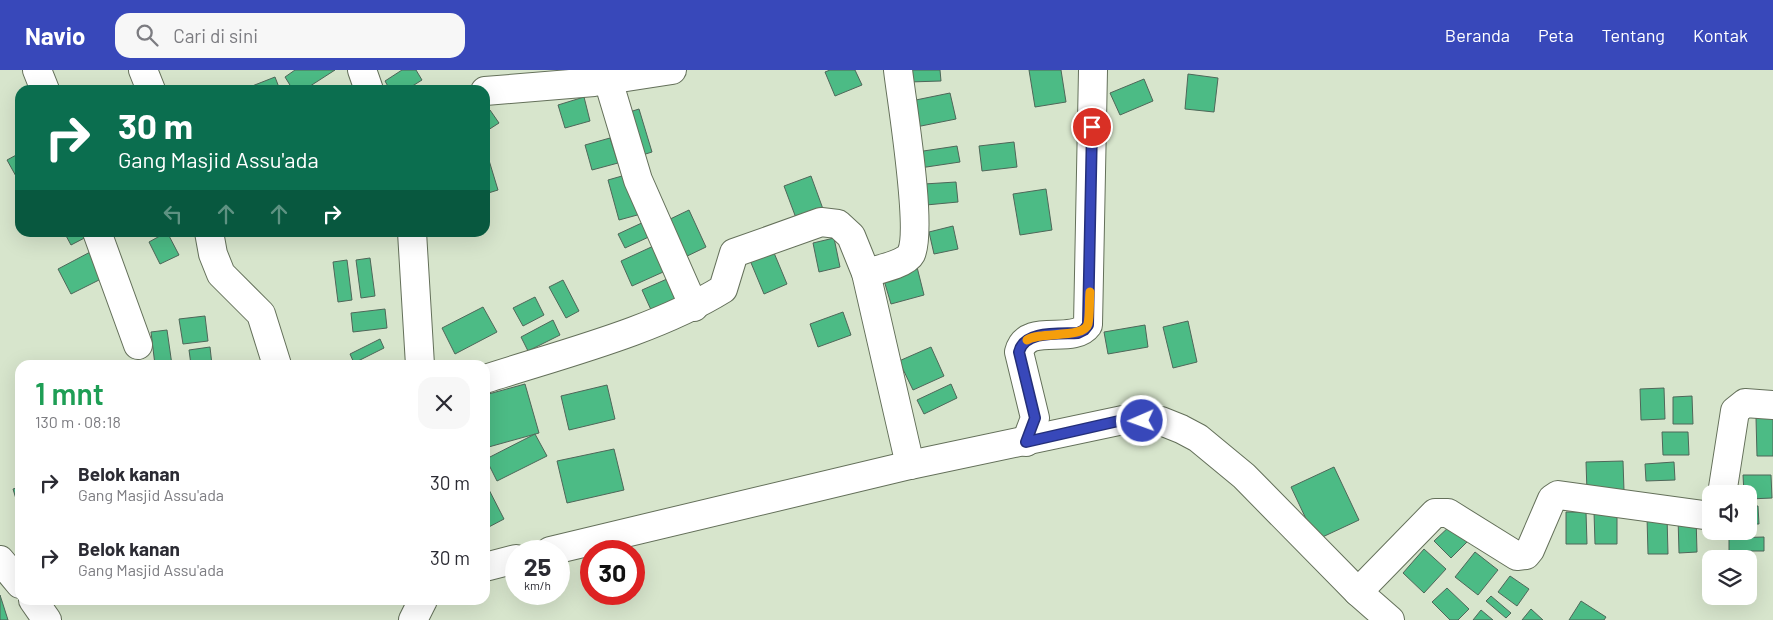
<!DOCTYPE html>
<html lang="id">
<head>
<meta charset="utf-8">
<style>
	body { margin:0; font-family:Barlow,sans-serif; background:#f7f7f7; color:#2b2b33; height:100vh; display:flex; flex-direction:column; font-size:19px; white-space:nowrap }
	* { box-sizing:border-box; margin:0 }
	p { font-size:16px; color:#7c7c81 }
	.icon { flex:none; width:28px; height:28px; fill:none; stroke:currentColor; stroke-width:2; stroke-linecap:round; stroke-linejoin:round }
	.map { position:relative; flex:1; overflow:hidden }
	.drawer { position:absolute; left:15px; top:290px; width:475px; height:245px; display:flex; flex-direction:column; background:#fff; border-radius:15px; box-shadow:0 5px 20px #0002 }
	.drawer>* { flex:none }
	.top-card { position:absolute; left:15px; top:15px; width:475px; height:152px; border-radius:15px; box-shadow:0 5px 20px #0002; background:#0b6e4f; color:#fff; overflow:hidden }
	.buttons { position:absolute; left:1702px; top:415px; display:grid; gap:10px }
	.buttons a { display:grid; place-items:center; width:55px; height:55px; border-radius:10px; background:#fff; box-shadow:0 5px 20px #0002; font-size:25px }
	.speed { position:absolute; left:505px; top:470px; display:flex; gap:10px; font-size:25px; font-weight:700; text-align:center }
	.speed>* { display:grid; place-content:center; width:65px; height:65px; border-radius:50%; background:#fff; box-shadow:0 5px 20px #0002; line-height:1 }
	.speed small { font-size:12px; font-weight:400 }
	.speed .limit { border:8px solid #d22; background:#fff; color:#111 }
	.pin { position:absolute; display:grid; place-items:center; width:42px; height:42px; color:#fff; margin:-21px; border:2px solid #fff; border-radius:50%; box-shadow:0 1px 5px #0007 }
	.me { position:absolute; width:55px; margin:-28px; rotate:268deg; stroke-linejoin:round; filter:drop-shadow(0 0 4px #0008) }
	.turn { display:flex; align-items:center; gap:18px; height:105px; padding:0 20px; font-size:22px }
	.turn .icon { width:65px; height:65px; stroke-width:2.5 }
	.turn b { display:block; font-size:35px; line-height:42px }
	.lanes { display:flex; align-items:center; height:48px; padding:0 20px; background:#0003; justify-content:center; gap:25px; direction:ltr }
	.lanes .off { opacity:.35 }
	.round { display:grid; place-items:center; flex:none; width:52px; height:52px; border-radius:15px; background:#f7f7f7 }
	.summary { display:flex; align-items:center; justify-content:space-between; height:85px; padding:0 20px }
	h1 { font-size:30px; font-weight:600; line-height:38px; color:#1e9e55 }
	ul { padding:0; list-style:none }
	li { display:flex; align-items:center; gap:15px; height:75px; padding:0 20px }
	li div { flex:1 }
	li b { display:block; font-size:19px }
	li em { font-style:normal }
	header { display:flex; align-items:center; gap:30px; box-sizing:border-box; height:70px; padding:0 25px; background:#3848ba; color:#fff }
	header strong { font-size:24px }
	nav { display:flex; gap:28px; margin-inline-start:auto; font-size:18px }
	.search { width:350px; height:45px; background:#f7f7f7; display:flex; align-items:center; gap:12px; box-sizing:border-box; padding:0 18px; border-radius:15px; color:#7c7c81; font-size:19px }
	.map>svg:first-child { display:block }
	.building { fill:#4cbb85; stroke:#4f6759 }
	.lines { fill:none; stroke-linecap:round; stroke-linejoin:round }
	.minor-casing { stroke:#64705a; stroke-width:30 }
	.minor { stroke:#fff; stroke-width:28 }
	.route-casing { stroke:#242f79; stroke-width:12 }
	.route { stroke:#3848ba; stroke-width:9 }
	.slow { stroke:#f59e0b; stroke-width:9 }
</style>
</head>
<body>
<header>
<strong>Navio</strong>
<div class="search"><svg class="icon" aria-label="search" viewBox="0 0 24 24"><circle cx="10" cy="10" r="6"/><path d="M15 15l6 6"/></svg>Cari di sini</div>
<nav><a>Beranda</a><a>Peta</a><a>Tentang</a><a>Kontak</a></nav>
</header>
<div class="map">
<svg width="1773" height="550" viewBox="0 0 1773 550">
	<rect width="100%" height="100%" fill="#d7e5cc"/>
	<!-- building -->
	<g class="building">
		<path d="M 295,0 L 335,0 L 304,20 L 293,20 L 285,7 Z"/>
		<path d="M 402,0 L 416,0 L 422,10 L 406,20 L 390,20 L 385,11 Z"/>
		<path d="M 830,0 L 855,0 L 862,15 L 835,26 L 825,2 Z"/>
		<path d="M 909,0 L 940,0 L 941,11 L 909,12 Z"/>
		<path d="M 1029,0 L 1061,0 L 1066,32 L 1035,37 Z"/>
		<path d="M 1188,4 L 1218,8 L 1214,42 L 1185,39 Z"/>
		<path d="M 275,7 L 280,20 L 242,20 Z"/>
		<path d="M 1144,9 L 1153,31 L 1120,45 L 1110,23 Z"/>
		<path d="M 950,23 L 956,49 L 911,58 L 906,32 Z"/>
		<path d="M 584,27 L 590,51 L 565,58 L 558,35 Z"/>
		<path d="M 639,39 L 652,82 L 636,87 L 623,44 Z"/>
		<path d="M 490,40 L 499,53 L 485,62 L 485,43 Z"/>
		<path d="M 610,68 L 618,93 L 592,100 L 585,75 Z"/>
		<path d="M 1014,72 L 1017,97 L 982,101 L 979,76 Z"/>
		<path d="M 957,76 L 960,92 L 913,99 L 910,83 Z"/>
		<path d="M 20,83 L 20,106 L 17,108 L 7,90 Z"/>
		<path d="M 488,87 L 498,120 L 485,124 L 485,88 Z"/>
		<path d="M 629,104 L 641,144 L 619,150 L 608,110 Z"/>
		<path d="M 811,106 L 823,139 L 796,148 L 784,116 Z"/>
		<path d="M 956,112 L 958,132 L 926,135 L 924,114 Z"/>
		<path d="M 1046,119 L 1052,160 L 1020,165 L 1013,124 Z"/>
		<path d="M 689,140 L 706,177 L 681,189 L 664,152 Z"/>
		<path d="M 646,151 L 653,165 L 625,178 L 618,164 Z"/>
		<path d="M 953,156 L 958,179 L 934,184 L 929,162 Z"/>
		<path d="M 64,162 L 94,162 L 94,163 L 71,175 Z"/>
		<path d="M 167,162 L 179,185 L 160,194 L 149,172 Z"/>
		<path d="M 834,168 L 840,197 L 819,202 L 813,173 Z"/>
		<path d="M 660,173 L 672,198 L 632,216 L 621,191 Z"/>
		<path d="M 772,178 L 787,214 L 764,224 L 749,188 Z"/>
		<path d="M 94,180 L 107,206 L 71,224 L 58,199 Z"/>
		<path d="M 370,188 L 375,226 L 361,228 L 356,190 Z"/>
		<path d="M 347,190 L 352,230 L 338,232 L 333,192 Z"/>
		<path d="M 917,197 L 924,225 L 891,234 L 883,207 Z"/>
		<path d="M 676,205 L 686,227 L 652,242 L 642,220 Z"/>
		<path d="M 563,210 L 579,241 L 566,248 L 549,217 Z"/>
		<path d="M 535,227 L 544,245 L 523,256 L 513,238 Z"/>
		<path d="M 483,237 L 497,262 L 455,284 L 442,258 Z"/>
		<path d="M 385,239 L 387,258 L 353,262 L 351,243 Z"/>
		<path d="M 843,242 L 851,265 L 818,277 L 810,254 Z"/>
		<path d="M 205,246 L 208,271 L 183,274 L 179,249 Z"/>
		<path d="M 553,250 L 560,265 L 528,281 L 521,267 Z"/>
		<path d="M 1188,251 L 1197,292 L 1173,298 L 1163,257 Z"/>
		<path d="M 1145,255 L 1148,277 L 1108,284 L 1104,262 Z"/>
		<path d="M 167,260 L 172,295 L 155,295 L 151,262 Z"/>
		<path d="M 380,269 L 384,278 L 354,293 L 350,284 Z"/>
		<path d="M 210,277 L 212,295 L 191,295 L 189,280 Z"/>
		<path d="M 931,277 L 944,306 L 913,320 L 899,291 Z"/>
		<path d="M 525,314 L 539,363 L 485,378 L 485,325 Z"/>
		<path d="M 951,314 L 957,328 L 924,344 L 917,330 Z"/>
		<path d="M 607,315 L 615,349 L 569,360 L 561,326 Z"/>
		<path d="M 1664,318 L 1665,349 L 1641,350 L 1640,319 Z"/>
		<path d="M 1692,326 L 1693,354 L 1673,354 L 1673,327 Z"/>
		<path d="M 1773,347 L 1773,386 L 1757,386 L 1756,348 Z"/>
		<path d="M 1662,362 L 1688,362 L 1689,385 L 1663,385 Z"/>
		<path d="M 535,364 L 547,386 L 497,411 L 486,389 Z"/>
		<path d="M 614,379 L 624,420 L 567,433 L 557,391 Z"/>
		<path d="M 1623,391 L 1624,421 L 1587,422 L 1586,392 Z"/>
		<path d="M 1674,392 L 1675,410 L 1646,411 L 1645,394 Z"/>
		<path d="M 1334,397 L 1359,450 L 1316,470 L 1291,417 Z"/>
		<path d="M 1743,405 L 1771,405 L 1772,428 L 1749,429 L 1749,424 L 1744,424 Z"/>
		<path d="M 485,412 L 504,449 L 485,459 Z"/>
		<path d="M 20,417 L 20,442 L 13,419 Z"/>
		<path d="M 1749,436 L 1758,436 L 1759,454 L 1749,454 Z"/>
		<path d="M 1617,441 L 1617,474 L 1595,474 L 1594,442 Z"/>
		<path d="M 1566,442 L 1586,442 L 1587,474 L 1566,474 Z"/>
		<path d="M 1667,446 L 1668,484 L 1648,484 L 1647,447 Z"/>
		<path d="M 1678,447 L 1696,447 L 1697,482 L 1679,483 Z"/>
		<path d="M 1452,454 L 1468,471 L 1451,488 L 1434,471 Z"/>
		<path d="M 1764,467 L 1764,481 L 1729,481 L 1729,468 Z"/>
		<path d="M 1424,479 L 1446,499 L 1424,523 L 1403,503 Z"/>
		<path d="M 1475,482 L 1498,500 L 1478,525 L 1455,507 Z"/>
		<path d="M 1510,506 L 1529,519 L 1517,536 L 1498,522 Z"/>
		<path d="M 1447,518 L 1469,539 L 1458,550 L 1450,550 L 1432,532 Z"/>
		<path d="M 0,525 L 8,550 L 0,550 Z"/>
		<path d="M 1491,526 L 1511,543 L 1506,548 L 1486,531 Z"/>
		<path d="M 1581,531 L 1606,547 L 1604,550 L 1569,550 Z"/>
		<path d="M 1531,539 L 1543,550 L 1522,550 Z"/>
		<path d="M 1481,540 L 1493,550 L 1473,550 Z"/>
	</g>
	<g class="lines">
		<!-- minor casing -->
		<g class="minor-casing">
			<g id="minor">
				<path d="M 37,0 L 45,20"/>
				<path d="M 143,0 L 151,20"/>
				<path d="M 362,0 L 369,20"/>
				<path d="M 608,10 L 638,110 L 694,237"/>
				<path d="M 485,21 L 594,12 L 672,0"/>
				<path d="M 97,162 L 138,275"/>
				<path d="M 209,162 L 213,184 L 221,204 L 261,244 L 277,295"/>
				<path d="M 412,162 L 420,295"/>
				<path d="M 866,203 C 876,200 906,194 911,184 C 923,159 902,34 898,0"/>
				<path d="M 485,309 C 562,284 655,261 723,219 L 734,183 L 821,152 L 838,154 L 851,166 L 866,203 L 910,395"/>
				<path d="M 1026,372 L 1035,348 L 1019,282 C 1027,251 1073,276 1088,255 L 1093,0"/>
				<path d="M 1722,424 L 1735,341 L 1745,333 L 1773,335"/>
				<path d="M 550,481 L 910,395 L 1123,350 L 1161,351 L 1181,359 L 1198,368 L 1244,406 L 1358,522 L 1390,550"/>
				<path d="M 0,490 L 20,514"/>
				<path d="M 485,497 L 516,489"/>
				<path d="M 1358,522 L 1435,443 L 1448,443 L 1517,486 L 1526,485 L 1530,480 L 1552,429 L 1558,425 L 1711,446"/>
				<path d="M 33,530 L 47,550"/>
				<path d="M 413,550 L 423,530"/>
			</g>
		</g>
		<!-- minor -->
		<use href="#minor" class="minor"/>
	</g>
	<g class="lines">
		<!-- route casing -->
		<g class="route-casing">
			<path id="route" d="M 1092,57 L 1088,255 L 1084,260 L 1078,263 C 1060,264 1024,260 1019,282 L 1035,348 L 1026,372 L 1123,350 L 1142,351"/>
		</g>
		<!-- route -->
		<use href="#route" class="route"/>
		<!-- slow -->
		<path class="slow" d="M 1027,270 C 1040,261 1084,269 1088,254 C 1090,244 1089,232 1090,222"/>
	</g>
</svg>
<div class="buttons">
<a><svg class="icon" aria-label="sound" viewBox="0 0 24 24"><path d="M4 9h4l5-4v14l-5-4H4zM17 9q2 3 0 6"/></svg></a>
<a><svg class="icon" aria-label="layers" viewBox="0 0 24 24"><path d="M12 4l9 5-9 5-9-5zM3 14l9 5 9-5"/></svg></a>
</div>
<div class="speed"><div>25<small>km/h</small></div><div class="limit">30</div></div>
<div class="pin" style="left:1092px;top:57px;background:#d93025"><svg class="icon" aria-label="arrive" viewBox="0 0 24 24"><path d="M6 21V4h12l-3 4 3 4H6"/></svg></div>
<svg class="me" style="left:1142px;top:351px" viewBox="-20 -20 40 40"><circle r="17" fill="#3848ba" stroke="#fff" stroke-width="3"/><path d="M0-11L8 9 0 5-8 9z" fill="#fff"/></svg>
<div class="top-card">
<div class="turn"><svg class="icon" aria-label="right" viewBox="0 0 24 24"><path d="M7 20v-9h11M14 6l5 5-5 5"/></svg><div><b>30 m</b>Gang Masjid Assu'ada</div></div>
<div class="lanes"><svg class="icon off" aria-label="left" viewBox="0 0 24 24"><path d="M17 20v-9H6M10 6l-5 5 5 5"/></svg><svg class="icon off" aria-label="ahead" viewBox="0 0 24 24"><path d="M12 20V5M6 11l6-6 6 6"/></svg><svg class="icon off" aria-label="ahead" viewBox="0 0 24 24"><path d="M12 20V5M6 11l6-6 6 6"/></svg><svg class="icon" aria-label="right" viewBox="0 0 24 24"><path d="M7 20v-9h11M14 6l5 5-5 5"/></svg></div>
</div>
<section class="drawer">
<div class="summary"><div><h1>1 mnt</h1><p>130 m · 08:18</p></div><a class="round"><svg class="icon" aria-label="close" viewBox="0 0 24 24"><path d="M6 6l12 12M18 6L6 18"/></svg></a></div>
<ul>
<li><svg class="icon" aria-label="right" viewBox="0 0 24 24"><path d="M7 20v-9h11M14 6l5 5-5 5"/></svg><div><b>Belok kanan</b><p>Gang Masjid Assu'ada</p></div><em>30 m</em></li>
<li><svg class="icon" aria-label="right" viewBox="0 0 24 24"><path d="M7 20v-9h11M14 6l5 5-5 5"/></svg><div><b>Belok kanan</b><p>Gang Masjid Assu'ada</p></div><em>30 m</em></li>
</ul>
</section>
</div>
</body>
</html>
